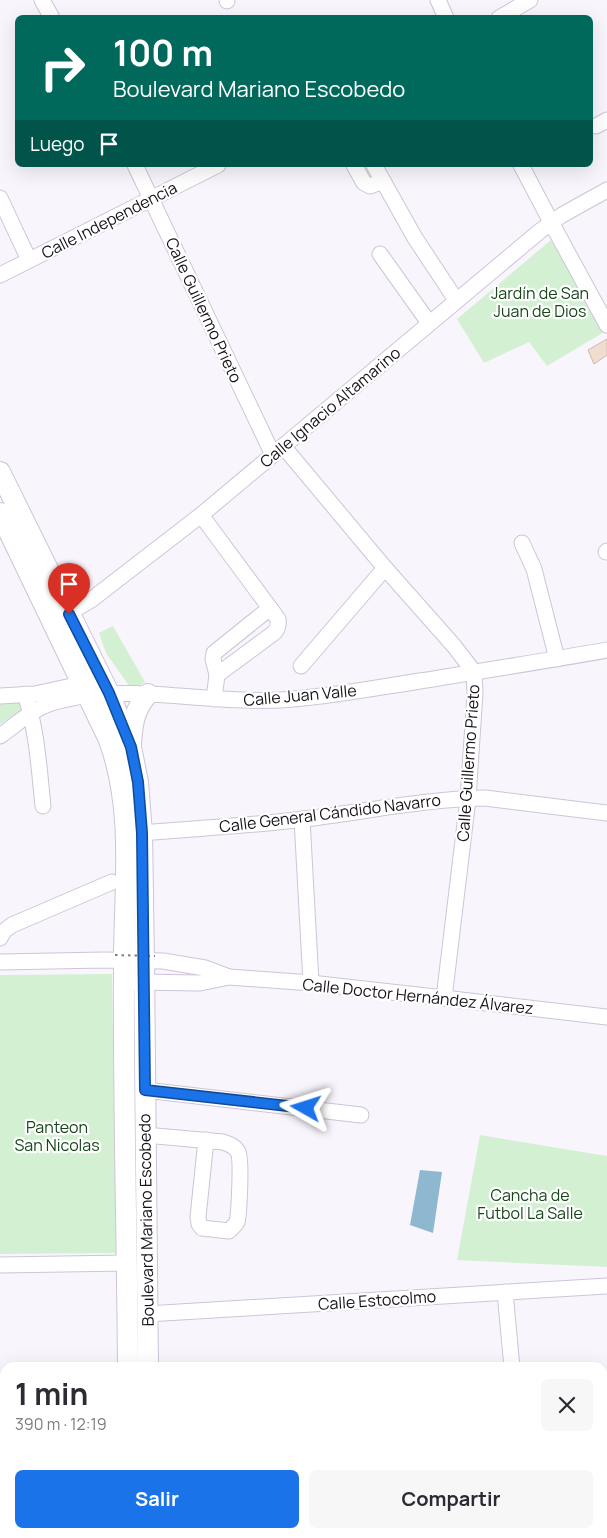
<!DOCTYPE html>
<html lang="es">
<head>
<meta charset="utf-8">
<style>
	body { margin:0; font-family:Manrope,sans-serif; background:#f7f7f7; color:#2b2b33; height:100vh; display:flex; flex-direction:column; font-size:19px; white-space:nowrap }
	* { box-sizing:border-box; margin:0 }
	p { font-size:16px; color:#7c7c81 }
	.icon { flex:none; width:28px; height:28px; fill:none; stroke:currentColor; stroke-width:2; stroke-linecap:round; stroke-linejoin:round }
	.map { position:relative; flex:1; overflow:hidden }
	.panel { position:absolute; left:0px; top:1362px; width:608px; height:176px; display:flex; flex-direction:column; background:#fff; border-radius:15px 15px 0 0; box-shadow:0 5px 20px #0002 }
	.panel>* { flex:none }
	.banner { position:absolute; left:15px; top:15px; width:578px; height:152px; border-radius:8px; box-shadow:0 5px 20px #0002; background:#00695c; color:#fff; overflow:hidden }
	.pin { position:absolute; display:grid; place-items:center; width:42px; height:42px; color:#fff; margin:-51px -21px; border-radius:50% 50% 50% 0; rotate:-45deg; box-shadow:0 0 5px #0007 }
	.pin .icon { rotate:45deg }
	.me { position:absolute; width:55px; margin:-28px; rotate:276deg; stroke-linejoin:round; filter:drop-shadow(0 0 4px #0008) }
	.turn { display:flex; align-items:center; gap:18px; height:105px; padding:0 15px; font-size:22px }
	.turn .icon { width:65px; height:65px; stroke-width:2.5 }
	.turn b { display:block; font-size:35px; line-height:42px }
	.then { display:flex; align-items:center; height:48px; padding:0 15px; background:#0003; gap:10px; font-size:19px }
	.round { display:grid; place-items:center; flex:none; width:52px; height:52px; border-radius:8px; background:#f7f7f7 }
	.summary { display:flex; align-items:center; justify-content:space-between; height:85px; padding:0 15px }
	h1 { font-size:30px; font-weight:700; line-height:38px }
	.primary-button { display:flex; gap:10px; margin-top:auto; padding:10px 15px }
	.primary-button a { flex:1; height:58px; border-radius:8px; background:#1a73e8; color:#fff; font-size:20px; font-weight:700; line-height:58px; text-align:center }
	.primary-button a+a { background:#f7f7f7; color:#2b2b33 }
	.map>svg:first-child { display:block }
	.green { fill:#d3f1d2 }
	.water { fill:#8db8d0 }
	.building { fill:#f0ddcf; stroke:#cdbaad }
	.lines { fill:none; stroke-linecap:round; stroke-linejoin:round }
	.minor-casing { stroke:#cec4d7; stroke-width:17 }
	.major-casing { stroke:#cec4d7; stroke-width:22 }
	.minor { stroke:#fff; stroke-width:15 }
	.major { stroke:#fff; stroke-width:20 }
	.path-bridge { stroke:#807c83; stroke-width:2; stroke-dasharray:2.5 4; stroke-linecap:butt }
	.route-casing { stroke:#114b97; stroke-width:12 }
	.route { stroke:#1a73e8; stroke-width:9 }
	.labels { text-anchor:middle; stroke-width:4.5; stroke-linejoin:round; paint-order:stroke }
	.street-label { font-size:16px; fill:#161219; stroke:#fff }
	.park-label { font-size:16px; fill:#17461a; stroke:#fff }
</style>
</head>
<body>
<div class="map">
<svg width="607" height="1538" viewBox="0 0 607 1538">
	<rect width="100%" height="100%" fill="#f9f5fd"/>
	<!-- green -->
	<g class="green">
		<path d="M 551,240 L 604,332 L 547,366 L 529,342 L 484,363 L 457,319 Z"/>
		<path d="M 113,626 L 145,682 L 132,690 L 106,653 L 99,633 Z"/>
		<path d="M 44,696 L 0,724 L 0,699 Z"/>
		<path d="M 112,974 L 116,1253 L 0,1254 L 0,975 Z"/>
		<path d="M 480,1135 L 607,1156 L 607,1267 L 457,1260 Z"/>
	</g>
	<!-- water -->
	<path class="water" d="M 420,1170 L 442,1172 L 433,1233 L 410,1225 Z"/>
	<!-- building -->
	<path class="building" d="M 607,339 L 607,355 L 594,364 L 588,350 Z"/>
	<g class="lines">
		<!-- minor casing -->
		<g class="minor-casing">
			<g id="minor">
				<path d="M 42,0 L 52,18"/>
				<path d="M 227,0 L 227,1"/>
				<path d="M 438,0 L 446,18"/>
				<path d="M 499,18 L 530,0"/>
				<path d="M 596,126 L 607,120"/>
				<path d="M 135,165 L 273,455"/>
				<path d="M 354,165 L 364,183 L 370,186 L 383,181 L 374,165"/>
				<path d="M 521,165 L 551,222 L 607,325"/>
				<path d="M 383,181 L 415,238 L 456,300"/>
				<path d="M 0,198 L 29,260"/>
				<path d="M 380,254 L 429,323"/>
				<path d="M 0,275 L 218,165"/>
				<path d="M 283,446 L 385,568 L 454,646 L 474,672 L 475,693 L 468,799 L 444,998"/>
				<path d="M 201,515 L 278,619 C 279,625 278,628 275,632 L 217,675"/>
				<path d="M 522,543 L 534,569 L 557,659"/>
				<path d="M 606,552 L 607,551"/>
				<path d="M 60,618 L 91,600 L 201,515 L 540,231 L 562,215 L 607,190"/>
				<path d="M 301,666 L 385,568"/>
				<path d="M 25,694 C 37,730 39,768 43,806"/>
				<path d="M 0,696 L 35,694 L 90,682"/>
				<path d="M 214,699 L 217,675 L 213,659 L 214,653 L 270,608"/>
				<path d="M 0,736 C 14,726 28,713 44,706 C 54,701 66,699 77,697 C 144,686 213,704 281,700 C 328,697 374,688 420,681 C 482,671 545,661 607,650"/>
				<path d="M 302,819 L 311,983"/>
				<path d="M 142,833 C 196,828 250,826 304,819 C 364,812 424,799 485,798 L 607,813"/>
				<path d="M 0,938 L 4,931 L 12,925 L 112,882"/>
				<path d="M 0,962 L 104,960 L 163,961 L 205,968 L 229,977 L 311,983 L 444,998 L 607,1017"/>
				<path d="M 134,982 L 200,983 L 229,977"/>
				<path d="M 145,1090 L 361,1115"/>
				<path d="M 145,1135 L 223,1142 C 229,1144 235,1146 238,1152 C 242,1159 239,1214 237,1222 C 235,1225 232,1228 229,1231 L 202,1228 L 199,1224 L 198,1217 L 206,1140"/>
				<path d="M 0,1265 L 127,1263"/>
				<path d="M 505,1292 L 512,1368"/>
				<path d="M 147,1314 L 607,1286"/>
				<path d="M 0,1390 L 5,1390"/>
				<path d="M 602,1391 L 607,1391"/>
				<path d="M 602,1512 L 607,1511"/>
				<path d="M 40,1534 L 42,1538"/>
				<path d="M 520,1534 L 520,1538"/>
			</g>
		</g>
		<!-- major casing -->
		<g class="major-casing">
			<g id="major">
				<path d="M 0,472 L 109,693 L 131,747 L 138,782 L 142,833 L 144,961 L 148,1368"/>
				<path d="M 0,513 L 109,740 C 135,812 124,887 124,962 C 123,1097 127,1232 128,1368"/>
				<path d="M 131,745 C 132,725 134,709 148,694"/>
				<path d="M 0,1488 L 5,1487"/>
				<path d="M 0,1512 L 5,1511"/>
				<path d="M 166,1534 L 167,1538"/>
				<path d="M 191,1534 L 193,1538"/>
			</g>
		</g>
		<!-- minor -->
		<use href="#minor" class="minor"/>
		<!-- major -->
		<use href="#major" class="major"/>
		<!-- path-bridge -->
		<path class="path-bridge" d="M 115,955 L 155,956"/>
	</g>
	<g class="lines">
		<!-- route casing -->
		<g class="route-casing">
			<path id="route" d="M 69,614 L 109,693 L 131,747 L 138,782 L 142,833 L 145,1090 L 306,1108"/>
		</g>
		<!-- route -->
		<use href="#route" class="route"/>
	</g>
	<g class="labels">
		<!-- street labels -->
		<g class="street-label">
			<text transform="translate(109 220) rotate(-27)" y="6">Calle Independencia</text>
			<text transform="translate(204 310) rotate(65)" y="6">Calle Guillermo Prieto</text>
			<text transform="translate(330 407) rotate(-40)" y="6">Calle Ignacio Altamarino</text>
			<text transform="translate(300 695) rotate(-5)" y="6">Calle Juan Valle</text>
			<text transform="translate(468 763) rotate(-86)" y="6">Calle Guillermo Prieto</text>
			<text transform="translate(330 813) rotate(-7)" y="6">Calle General Cándido Navarro</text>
			<text transform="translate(418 996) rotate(6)" y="6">Calle Doctor Hernández Álvarez</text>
			<text transform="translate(146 1220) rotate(-91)" y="6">Boulevard Mariano Escobedo</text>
			<text transform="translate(377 1300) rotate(-4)" y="6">Calle Estocolmo</text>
		</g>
		<!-- park labels -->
		<g class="park-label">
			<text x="540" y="299">Jardín de San<tspan x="540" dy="18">Juan de Dios</tspan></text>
			<text x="57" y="1133">Panteon<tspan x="57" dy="18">San Nicolas</tspan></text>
			<text x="530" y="1201">Cancha de<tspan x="530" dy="18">Futbol La Salle</tspan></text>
		</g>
	</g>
</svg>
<div class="pin" style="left:69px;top:614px;background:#d93025"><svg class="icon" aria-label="arrive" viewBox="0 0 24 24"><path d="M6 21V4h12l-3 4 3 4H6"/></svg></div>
<svg class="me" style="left:306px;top:1108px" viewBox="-20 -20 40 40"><path d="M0-17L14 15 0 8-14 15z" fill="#1a73e8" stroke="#fff" stroke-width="4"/></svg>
<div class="banner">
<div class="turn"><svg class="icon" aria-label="right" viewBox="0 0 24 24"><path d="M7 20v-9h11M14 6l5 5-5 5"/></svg><div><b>100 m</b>Boulevard Mariano Escobedo</div></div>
<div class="then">Luego<svg class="icon" aria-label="arrive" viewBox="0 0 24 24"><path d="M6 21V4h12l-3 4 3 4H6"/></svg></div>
</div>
<section class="panel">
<div class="summary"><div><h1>1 min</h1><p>390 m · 12:19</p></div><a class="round"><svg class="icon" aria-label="close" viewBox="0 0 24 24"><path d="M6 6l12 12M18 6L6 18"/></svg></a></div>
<div class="primary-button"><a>Salir</a><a>Compartir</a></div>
</section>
</div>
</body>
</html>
